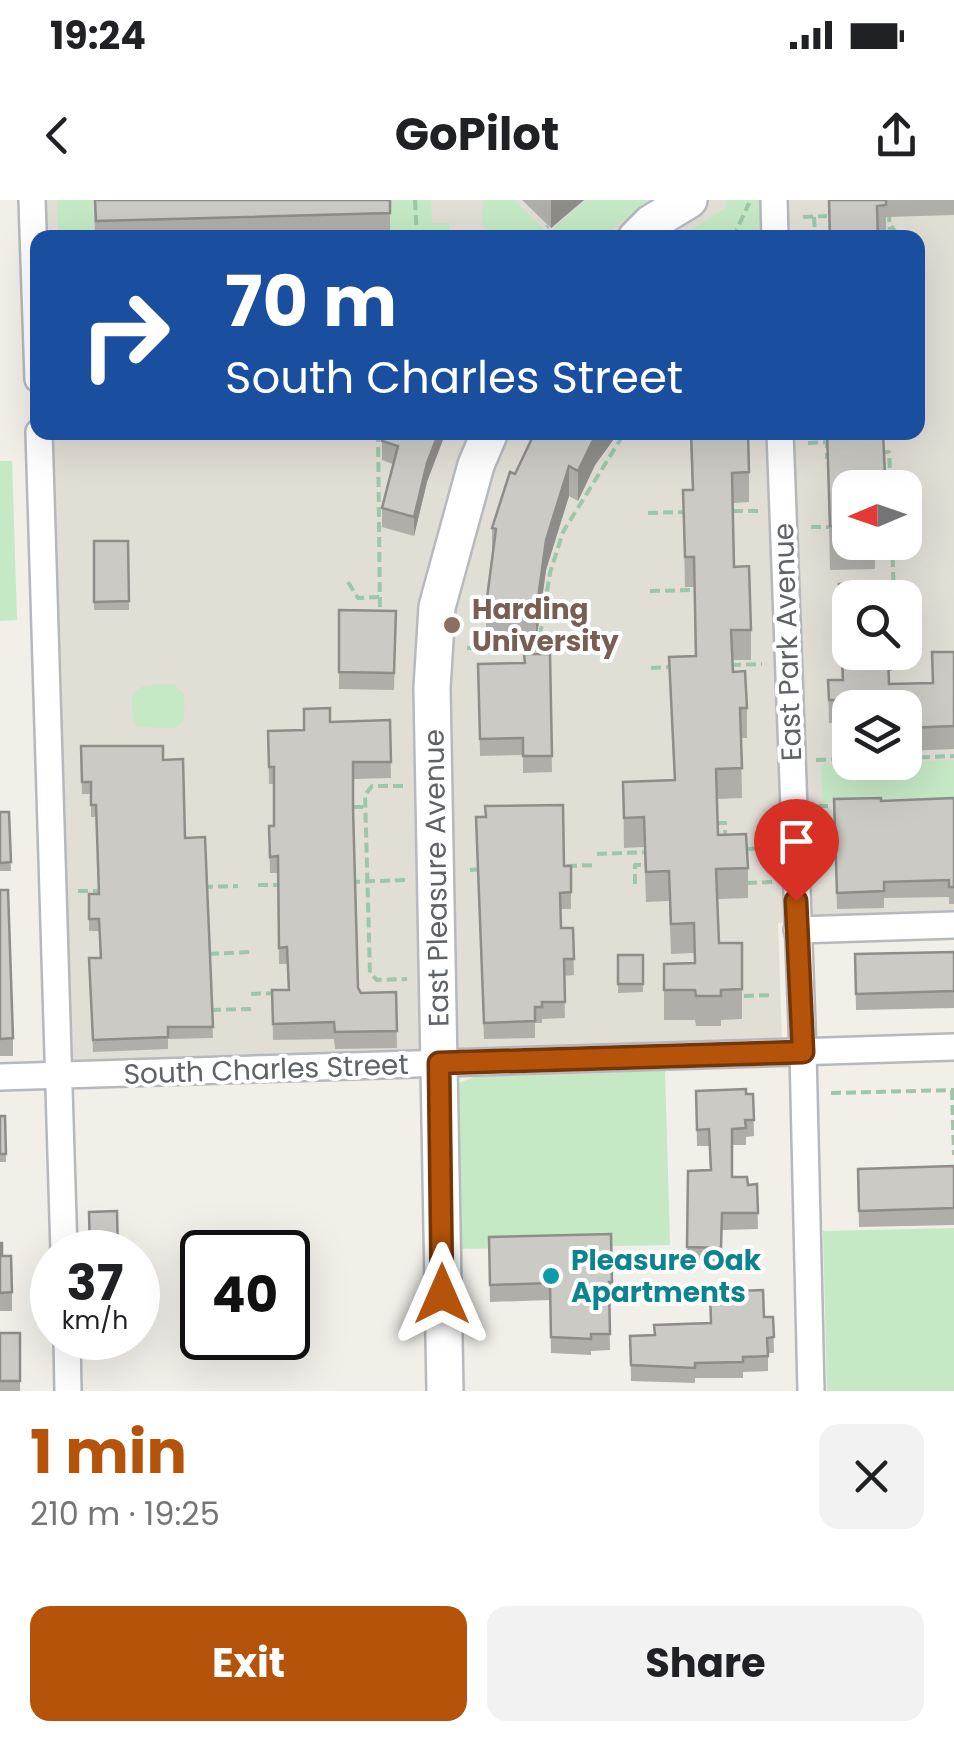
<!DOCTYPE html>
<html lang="en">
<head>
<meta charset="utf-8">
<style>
	body { margin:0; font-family:Poppins,sans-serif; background:#f2f2f2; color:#202124; height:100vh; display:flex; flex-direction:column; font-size:38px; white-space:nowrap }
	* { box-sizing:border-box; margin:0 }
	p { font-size:32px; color:#757577 }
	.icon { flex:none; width:55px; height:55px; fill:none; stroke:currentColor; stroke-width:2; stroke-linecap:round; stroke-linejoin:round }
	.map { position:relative; height:1191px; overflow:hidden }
	.drawer { display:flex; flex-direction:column; background:#fff; flex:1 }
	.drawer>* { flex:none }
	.hud { position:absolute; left:30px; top:30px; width:895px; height:210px; border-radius:20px; box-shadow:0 10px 40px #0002; background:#1a4fa0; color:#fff; overflow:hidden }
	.needle { width:65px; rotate:268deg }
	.fabs { position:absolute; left:832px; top:270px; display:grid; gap:20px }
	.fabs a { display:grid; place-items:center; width:90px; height:90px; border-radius:20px; background:#fff; box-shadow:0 10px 40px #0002; font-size:50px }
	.speed { position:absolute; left:30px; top:1030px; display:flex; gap:20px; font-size:50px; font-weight:700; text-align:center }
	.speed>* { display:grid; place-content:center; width:130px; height:130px; border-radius:50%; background:#fff; box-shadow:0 10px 40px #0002; line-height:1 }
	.speed small { font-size:25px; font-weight:400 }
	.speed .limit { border:5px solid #111; border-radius:15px; background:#fff; color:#111 }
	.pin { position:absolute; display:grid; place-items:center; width:85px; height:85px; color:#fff; margin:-102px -42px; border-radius:50% 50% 50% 0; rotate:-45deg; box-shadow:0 0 10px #0007 }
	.pin .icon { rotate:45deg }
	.me { position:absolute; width:110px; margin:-55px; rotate:0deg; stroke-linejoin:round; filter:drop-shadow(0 0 8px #0008) }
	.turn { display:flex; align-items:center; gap:35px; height:210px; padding:0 30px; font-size:45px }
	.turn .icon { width:130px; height:130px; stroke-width:2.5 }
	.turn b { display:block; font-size:70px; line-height:85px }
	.round { display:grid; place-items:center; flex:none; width:105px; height:105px; border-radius:20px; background:#f2f2f2 }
	.headline { display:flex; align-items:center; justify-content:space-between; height:170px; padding:0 30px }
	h1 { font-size:60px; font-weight:700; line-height:75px; color:#b45309 }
	.action { display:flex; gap:20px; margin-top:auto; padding:20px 30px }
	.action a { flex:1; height:115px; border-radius:20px; background:#b45309; color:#fff; font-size:40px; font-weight:700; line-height:115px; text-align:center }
	.action a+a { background:#f2f2f2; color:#202124 }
	.status { display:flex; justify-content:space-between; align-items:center; height:70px; padding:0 50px; background:#fff; direction:ltr }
	.status svg { height:28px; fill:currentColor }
	header { display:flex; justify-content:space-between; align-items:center; height:130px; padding:0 30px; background:#fff; font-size:45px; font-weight:700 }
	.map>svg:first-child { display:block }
	.education { fill:#e1ded6; fill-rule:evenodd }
	.green { fill:#c5e8c5 }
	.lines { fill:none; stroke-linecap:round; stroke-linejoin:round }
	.street-casing { stroke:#b5b8bc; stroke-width:30 }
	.secondary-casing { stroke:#b6babf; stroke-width:40 }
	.path { stroke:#9cc7a9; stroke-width:4; stroke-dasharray:10 5; stroke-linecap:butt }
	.street { stroke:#fff; stroke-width:25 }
	.secondary { stroke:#fff; stroke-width:35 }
	.wall { fill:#afaea9 }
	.shaded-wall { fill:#8f8d8a }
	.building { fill:#cccac5; stroke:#8f8d8a; stroke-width:2.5 }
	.route-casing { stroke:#753606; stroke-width:25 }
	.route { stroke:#b45309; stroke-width:18 }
	.education-dot { fill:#8d6e63; stroke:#fff; stroke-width:4 }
	.culture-dot { fill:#0f9aa8; stroke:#fff; stroke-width:4 }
	.labels { text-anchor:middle; stroke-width:8; stroke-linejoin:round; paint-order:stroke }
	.education-label { font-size:28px; font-weight:bold; fill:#785e54; stroke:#fff; text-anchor:start }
	.street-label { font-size:28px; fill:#5f6368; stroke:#fff }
	.culture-label { font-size:28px; font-weight:bold; fill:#0d838f; stroke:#fff; text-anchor:start }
</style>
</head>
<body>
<div class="status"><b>19:24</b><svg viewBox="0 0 49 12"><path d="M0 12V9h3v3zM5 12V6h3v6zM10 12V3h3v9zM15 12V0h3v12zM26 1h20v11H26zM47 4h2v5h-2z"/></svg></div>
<header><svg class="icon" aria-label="back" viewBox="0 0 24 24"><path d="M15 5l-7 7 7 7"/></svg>GoPilot<svg class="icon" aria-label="share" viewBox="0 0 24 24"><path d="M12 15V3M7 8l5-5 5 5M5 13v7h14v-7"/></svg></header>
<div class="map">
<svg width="954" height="1191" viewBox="0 0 954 1191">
	<rect width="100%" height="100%" fill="#f1efe8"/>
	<!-- education -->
	<path class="education" d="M 40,0 L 954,0 L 954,719 L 778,723 L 782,842 L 70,863 L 48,233 L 918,232 L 918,38 L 42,38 ZM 850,288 L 905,288 L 905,342 L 850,342 ZM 850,398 L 905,398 L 905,452 L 850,452 ZM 850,508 L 905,508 L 905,562 L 850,562 Z"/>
	<!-- green -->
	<g class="green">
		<path d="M 57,0 L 93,0 L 94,37 L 58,37 Z"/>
		<path d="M 389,0 L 431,0 L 432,23 L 449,23 L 450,37 L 390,37 Z"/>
		<path d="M 483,0 L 514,0 L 548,33 L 586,0 L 648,0 L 604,37 L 496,38 L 486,35 L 482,22 Z"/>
		<path d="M 727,0 L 765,0 L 766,24 L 756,37 L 678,38 L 725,8 Z"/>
		<path d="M 0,261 L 12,261 L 17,420 L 0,421 Z"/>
		<path d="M 174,484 L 184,495 C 184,508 188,522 175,528 L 137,527 C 132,519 132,512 132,502 C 134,480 158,485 174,484 Z"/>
		<path d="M 954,560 L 954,600 L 823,603 L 821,564 Z"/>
		<path d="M 665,871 L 670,1045 L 455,1049 L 452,894 L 459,883 L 474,877 Z"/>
		<path d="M 954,1028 L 954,1191 L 827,1191 L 823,1031 Z"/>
	</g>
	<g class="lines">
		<!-- street casing -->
		<g class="street-casing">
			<g id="street">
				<path d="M 32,0 L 38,179"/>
				<path d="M 774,0 L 775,38"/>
				<path d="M 39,232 L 64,1052"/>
				<path d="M 780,232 L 803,852 L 811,1191"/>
				<path d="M 797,730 L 954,725"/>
				<path d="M 0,877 L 954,847"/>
				<path d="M 67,1138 L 68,1191"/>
			</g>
		</g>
		<!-- secondary casing -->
		<g class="secondary-casing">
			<g id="secondary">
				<path d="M 636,38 L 651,23 L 689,0"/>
				<path d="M 445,1191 L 432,488 L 437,407 L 476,265 L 490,232"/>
			</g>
		</g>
		<!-- path -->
		<g class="path">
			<path d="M 415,0 L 417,38"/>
			<path d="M 889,12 L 890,38"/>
			<path d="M 803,17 L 827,16"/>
			<path d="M 814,17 L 815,38"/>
			<path d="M 891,26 L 901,38"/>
			<path d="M 536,38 L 548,26"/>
			<path d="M 733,38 L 749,3"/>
			<path d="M 918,127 L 919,127"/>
			<path d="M 918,203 L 921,203"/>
			<path d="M 378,232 L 380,413"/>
			<path d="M 808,243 L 827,242 L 827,259"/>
			<path d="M 880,252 L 889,252 L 891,288"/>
			<path d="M 733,311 L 758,311"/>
			<path d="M 648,313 L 683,312"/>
			<path d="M 811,327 L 831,327"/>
			<path d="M 892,342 L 894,398"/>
			<path d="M 348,382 L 358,398 L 380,397"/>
			<path d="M 650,391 L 695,390"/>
			<path d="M 540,436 L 550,373 L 563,332 L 625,232"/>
			<path d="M 467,448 L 544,450"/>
			<path d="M 731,465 L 762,464"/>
			<path d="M 651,468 L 672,467"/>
			<path d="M 905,558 L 954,556"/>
			<path d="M 816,560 L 850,559"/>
			<path d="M 403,586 L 372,586 L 365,595 L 370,773 L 377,780 L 407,779"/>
			<path d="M 818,606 L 838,606"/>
			<path d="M 353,607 L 366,607"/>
			<path d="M 717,623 L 725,623 L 725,635"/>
			<path d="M 746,649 L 772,648"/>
			<path d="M 597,654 L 647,652"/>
			<path d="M 567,666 L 597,665"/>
			<path d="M 470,670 L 483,669"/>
			<path d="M 350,682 L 406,680"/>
			<path d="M 747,683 L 772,682"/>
			<path d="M 635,684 L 635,665 L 646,665"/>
			<path d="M 258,685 L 281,685"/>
			<path d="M 203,687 L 238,686"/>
			<path d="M 78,691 L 99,691"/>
			<path d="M 209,754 L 250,752"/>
			<path d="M 251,794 L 277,793"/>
			<path d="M 744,796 L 774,795"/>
			<path d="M 211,810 L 251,809"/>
			<path d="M 952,890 L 954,955"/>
			<path d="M 831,893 L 954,890"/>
		</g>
		<!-- street -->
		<use href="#street" class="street"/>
		<!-- secondary -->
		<use href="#secondary" class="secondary"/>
	</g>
	<!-- wall -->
	<g class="wall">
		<path d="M 94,0 L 390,0 L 390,37 L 95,38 Z"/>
		<path d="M 522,0 L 584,0 L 551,28 Z"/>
		<path d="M 828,0 L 954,0 L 954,15 L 886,17 L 886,38 L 829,38 Z"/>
		<path d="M 385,232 L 427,282 L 414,336 L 382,327 L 382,308 L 393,264 L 382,260 L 382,241 Z"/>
		<path d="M 535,232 L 619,232 L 595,265 L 578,301 L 569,296 L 546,370 L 536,443 L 486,436 L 486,406 L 492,357 L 492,328 L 515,274 Z"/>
		<path d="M 690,232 L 749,272 L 749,302 L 733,303 L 734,367 L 751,430 L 751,460 L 733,460 L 733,472 L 747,508 L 747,538 L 741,538 L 742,598 L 717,599 L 718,635 L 748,668 L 748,698 L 717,699 L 719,743 L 742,743 L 742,819 L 721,820 L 721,826 L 696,826 L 695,820 L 664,820 L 664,764 L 694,763 L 694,753 L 671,754 L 669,701 L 646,702 L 644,647 L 624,648 L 623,582 L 674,580 L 669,457 L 695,456 L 694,387 L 685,387 L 683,290 L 692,290 Z"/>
		<path d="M 827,232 L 883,232 L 885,288 L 850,288 L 850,342 L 875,342 L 875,369 L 830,370 Z"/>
		<path d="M 94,341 L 128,341 L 129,410 L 94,410 Z"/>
		<path d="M 839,384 L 850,452 L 892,452 L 892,471 L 889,471 L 889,484 L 932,483 L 954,452 L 954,549 L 905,551 L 905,508 L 850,508 L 850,548 L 841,548 L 840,522 L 829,523 L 828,480 L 842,480 Z"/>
		<path d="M 339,410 L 396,411 L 394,490 L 339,489 Z"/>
		<path d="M 550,454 L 552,572 L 523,573 L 523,555 L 480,556 L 478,464 L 525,463 Z"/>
		<path d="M 390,520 L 391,578 L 353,579 L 353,610 L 358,788 L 361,793 L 396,792 L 397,848 L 335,849 L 334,839 L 273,840 L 272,790 L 288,790 L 287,764 L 279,764 L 278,673 L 270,673 L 269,626 L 274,626 L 274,584 L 269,584 L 268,531 L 304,530 L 330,522 Z"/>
		<path d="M 81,546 L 163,560 L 185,638 L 205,637 L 213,838 L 168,839 L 168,849 L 93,852 L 89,758 L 100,758 L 99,731 L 89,731 L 89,694 L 99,694 L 96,617 L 91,617 L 91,594 L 82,594 Z"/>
		<path d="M 954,598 L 954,704 L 949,704 L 949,697 L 884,698 L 884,708 L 837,709 L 834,599 L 881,601 Z"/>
		<path d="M 0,612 L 9,612 L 11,671 L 0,671 Z"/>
		<path d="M 476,633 L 564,666 L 571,666 L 571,709 L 561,709 L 561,728 L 573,728 L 574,775 L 564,776 L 565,818 L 542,819 L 542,823 L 535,823 L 535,838 L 484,839 Z"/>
		<path d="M 0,690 L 13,838 L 13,856 L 0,856 Z"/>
		<path d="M 954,752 L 954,808 L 856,810 L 855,754 Z"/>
		<path d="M 618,755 L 643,755 L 643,792 L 618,793 Z"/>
		<path d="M 696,891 L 753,894 L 754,936 L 746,937 L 746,945 L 732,945 L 732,977 L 748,985 L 757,984 L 758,1029 L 722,1030 L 721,1064 L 687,1064 L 688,971 L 710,970 L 709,946 L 697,946 Z"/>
		<path d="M 0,916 L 5,916 L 6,962 L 0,962 Z"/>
		<path d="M 954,966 L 954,1025 L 859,1027 L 858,969 Z"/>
		<path d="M 611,1034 L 612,1098 L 609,1098 L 610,1150 L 591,1151 L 591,1155 L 551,1153 L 550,1100 L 490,1102 L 489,1037 Z"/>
		<path d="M 0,1043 L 12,1092 L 12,1111 L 0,1111 Z"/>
		<path d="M 764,1117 L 773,1117 L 774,1153 L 768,1153 L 768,1171 L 743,1172 L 743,1178 L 695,1178 L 695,1183 L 631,1181 L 630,1136 L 655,1135 L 711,1123 Z"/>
		<rect x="0" y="1133" width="20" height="58"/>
	</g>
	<!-- shaded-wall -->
	<g class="shaded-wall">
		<path d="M 551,0 L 584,0 L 551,28 Z"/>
		<path d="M 439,232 L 446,232 L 427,282 L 414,336 L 414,317 L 427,263 Z"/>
		<path d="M 597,232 L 619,232 L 595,265 L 578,301 L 578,271 Z"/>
		<path d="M 569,266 L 569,296 L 546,370 L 536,443 L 536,413 L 546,340 Z"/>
	</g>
	<!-- building -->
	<g class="building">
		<path d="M 95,0 L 390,0 L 390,13 L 96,21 Z"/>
		<path d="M 829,0 L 886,0 L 886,5 L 877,6 L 878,38 L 830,38 Z"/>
		<path d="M 385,232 L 439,232 L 427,263 L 414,317 L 382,308 L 398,246 L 382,241 Z"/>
		<path d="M 535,232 L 597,232 L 578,271 L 569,266 L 546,340 L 536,413 L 486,406 L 496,329 L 492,328 L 510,272 L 515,274 Z"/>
		<path d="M 691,232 L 748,232 L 749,272 L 732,273 L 734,367 L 749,366 L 751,430 L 731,430 L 733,472 L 745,471 L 747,508 L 740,508 L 742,568 L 716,569 L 718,635 L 746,634 L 748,668 L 716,669 L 719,743 L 742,743 L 742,789 L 721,790 L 721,796 L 696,796 L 695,790 L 664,790 L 664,764 L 695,763 L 694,723 L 671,724 L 669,671 L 646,672 L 644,617 L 624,618 L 623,582 L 675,580 L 669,457 L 696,456 L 694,357 L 685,357 L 683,290 L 693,290 Z"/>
		<path d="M 827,232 L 883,232 L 885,276 L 874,276 L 874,288 L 850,288 L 850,326 L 830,326 Z"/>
		<path d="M 94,341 L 128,341 L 129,401 L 94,402 Z"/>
		<path d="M 889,382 L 890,398 L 850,398 L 850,452 L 888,452 L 889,484 L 933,483 L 932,452 L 954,452 L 954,526 L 905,528 L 905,508 L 850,508 L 850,526 L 841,526 L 840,500 L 829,500 L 828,480 L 843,480 L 839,384 Z"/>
		<path d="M 339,410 L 396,411 L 394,473 L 339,472 Z"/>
		<path d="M 524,454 L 550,454 L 552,556 L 523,556 L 523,538 L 480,539 L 478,464 L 525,463 Z"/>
		<path d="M 330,508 L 330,522 L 390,520 L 391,562 L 353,562 L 353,608 L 358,788 L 361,793 L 396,792 L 397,831 L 335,832 L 334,822 L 273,824 L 272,790 L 289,790 L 287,747 L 279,748 L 278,656 L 270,657 L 269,626 L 274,626 L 274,567 L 269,567 L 268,531 L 304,530 L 304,509 Z"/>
		<path d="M 81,546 L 163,546 L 163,560 L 183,559 L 185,638 L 205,637 L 213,827 L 168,827 L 168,837 L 93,840 L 89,758 L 101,758 L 99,719 L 89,719 L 89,694 L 99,694 L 96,605 L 91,605 L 91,582 L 82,582 Z"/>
		<path d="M 881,598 L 881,601 L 954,598 L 954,687 L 949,687 L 949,680 L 884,682 L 884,691 L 837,693 L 834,599 Z"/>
		<path d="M 563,605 L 564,666 L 571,666 L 571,692 L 560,693 L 561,728 L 573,728 L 574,759 L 564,759 L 565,802 L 542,802 L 542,807 L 535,807 L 535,821 L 484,823 L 476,617 L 486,617 L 485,606 Z"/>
		<path d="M 0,612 L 9,612 L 11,662 L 0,663 Z"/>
		<path d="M 0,690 L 8,690 L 13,838 L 0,839 Z"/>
		<path d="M 954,752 L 954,791 L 856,794 L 855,754 Z"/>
		<rect x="618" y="755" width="25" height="29"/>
		<path d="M 746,889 L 746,894 L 753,894 L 754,920 L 745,920 L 746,928 L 732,929 L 732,977 L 747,977 L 748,985 L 757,984 L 758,1013 L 722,1013 L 721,1048 L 687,1047 L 688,971 L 711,970 L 709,929 L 697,930 L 696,891 Z"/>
		<path d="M 0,916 L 5,916 L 6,954 L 0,954 Z"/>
		<path d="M 954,966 L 954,1008 L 859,1011 L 858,969 Z"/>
		<path d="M 117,1011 L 118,1052 L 90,1052 L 89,1012 Z"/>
		<path d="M 611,1034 L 612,1082 L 609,1082 L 610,1134 L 591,1134 L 591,1139 L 551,1137 L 550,1083 L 490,1085 L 489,1037 Z"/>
		<path d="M 0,1043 L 2,1043 L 2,1056 L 11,1056 L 12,1092 L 0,1093 Z"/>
		<path d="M 763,1090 L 764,1117 L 773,1117 L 774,1137 L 767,1138 L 768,1156 L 743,1157 L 743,1162 L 695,1163 L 695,1168 L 631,1165 L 630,1136 L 655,1135 L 654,1125 L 711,1123 L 710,1092 Z"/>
		<rect x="0" y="1133" width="20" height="48"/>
	</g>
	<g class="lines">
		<!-- route casing -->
		<g class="route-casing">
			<path id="route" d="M 442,1094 L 439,863 L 803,852 L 796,701"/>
		</g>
		<!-- route -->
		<use href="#route" class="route"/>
	</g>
	<!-- markers -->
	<circle class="education-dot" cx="452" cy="425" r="10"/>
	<circle class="culture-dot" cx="551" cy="1076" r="10"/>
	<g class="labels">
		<!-- education labels -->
		<g class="education-label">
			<text x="472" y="419">Harding<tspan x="472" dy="32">University</tspan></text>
		</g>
		<!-- street labels -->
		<g class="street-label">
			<text transform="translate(787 442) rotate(-92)" y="10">East Park Avenue</text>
			<text transform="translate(436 678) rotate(-91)" y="10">East Pleasure Avenue</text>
			<text transform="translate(266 869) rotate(-2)" y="10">South Charles Street</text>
		</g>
		<!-- culture labels -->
		<g class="culture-label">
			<text x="571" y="1070">Pleasure Oak<tspan x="571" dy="32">Apartments</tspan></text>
		</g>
	</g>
</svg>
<div class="fabs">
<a><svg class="needle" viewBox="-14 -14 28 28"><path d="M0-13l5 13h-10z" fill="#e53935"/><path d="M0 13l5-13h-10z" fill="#757577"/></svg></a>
<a><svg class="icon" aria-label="search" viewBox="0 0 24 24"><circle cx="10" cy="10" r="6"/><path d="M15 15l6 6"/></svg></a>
<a><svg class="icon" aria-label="layers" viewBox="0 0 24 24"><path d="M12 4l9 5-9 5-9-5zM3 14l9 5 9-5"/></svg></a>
</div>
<div class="speed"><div>37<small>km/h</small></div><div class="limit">40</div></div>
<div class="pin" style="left:796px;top:701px;background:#d93025"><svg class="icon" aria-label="arrive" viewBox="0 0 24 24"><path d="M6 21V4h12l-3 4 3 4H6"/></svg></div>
<svg class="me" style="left:442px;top:1094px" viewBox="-20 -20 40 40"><path d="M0-17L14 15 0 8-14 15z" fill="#b45309" stroke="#fff" stroke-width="4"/></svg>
<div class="hud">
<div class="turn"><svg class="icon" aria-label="right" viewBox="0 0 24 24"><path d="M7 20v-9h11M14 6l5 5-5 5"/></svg><div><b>70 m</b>South Charles Street</div></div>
</div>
</div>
<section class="drawer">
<div class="headline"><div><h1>1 min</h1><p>210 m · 19:25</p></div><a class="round"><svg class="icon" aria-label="close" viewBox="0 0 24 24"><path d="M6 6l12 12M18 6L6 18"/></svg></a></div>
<div class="action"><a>Exit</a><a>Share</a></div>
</section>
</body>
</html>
